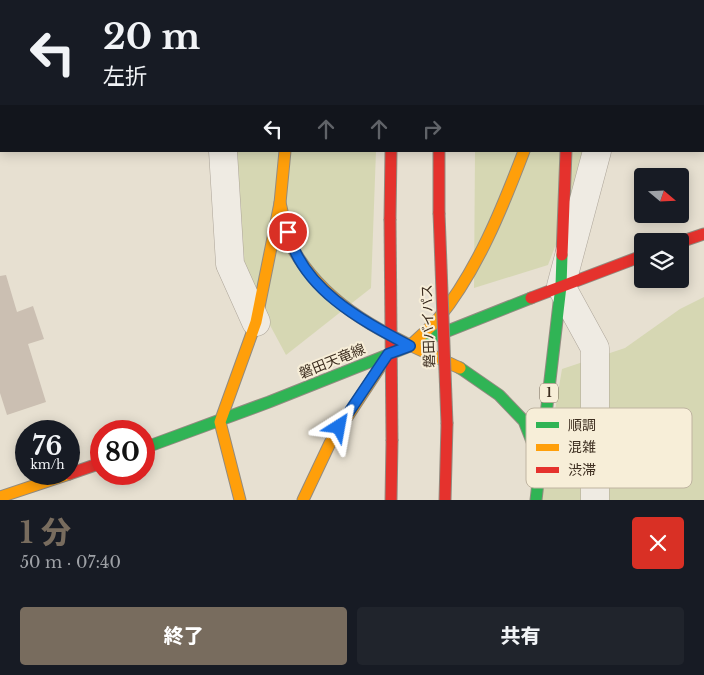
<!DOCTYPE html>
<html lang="ja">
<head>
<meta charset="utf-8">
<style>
	body { margin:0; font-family:"Libre Baskerville","Noto Sans JP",serif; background:#20242c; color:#f1f3f6; height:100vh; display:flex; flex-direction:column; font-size:19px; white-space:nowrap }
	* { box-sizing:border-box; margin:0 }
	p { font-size:16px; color:#9ea1a6 }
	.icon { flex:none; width:28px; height:28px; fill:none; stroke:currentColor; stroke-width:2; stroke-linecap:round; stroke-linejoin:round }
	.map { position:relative; height:500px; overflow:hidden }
	.drawer { display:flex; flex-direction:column; background:#171b24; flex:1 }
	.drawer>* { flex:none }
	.banner { position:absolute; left:0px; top:0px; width:705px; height:152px; box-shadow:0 2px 12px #0003; background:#171b24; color:#f1f3f6; overflow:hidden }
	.needle { width:32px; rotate:109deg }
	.fabs { position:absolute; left:634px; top:168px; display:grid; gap:10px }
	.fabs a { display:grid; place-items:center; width:55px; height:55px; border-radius:5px; background:#171b24; box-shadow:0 2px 12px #0003; font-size:25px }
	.speed { position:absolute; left:15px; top:420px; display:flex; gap:10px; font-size:25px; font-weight:700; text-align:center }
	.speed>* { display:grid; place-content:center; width:65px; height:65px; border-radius:50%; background:#171b24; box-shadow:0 2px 12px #0003; line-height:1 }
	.speed small { font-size:12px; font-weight:400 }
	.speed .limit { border:8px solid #d22; background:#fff; color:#111 }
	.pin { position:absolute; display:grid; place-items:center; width:42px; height:42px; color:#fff; margin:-21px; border:2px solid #fff; border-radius:50%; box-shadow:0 1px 5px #0007 }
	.me { position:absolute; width:55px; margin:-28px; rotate:34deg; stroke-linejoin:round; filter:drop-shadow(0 0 4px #0008) }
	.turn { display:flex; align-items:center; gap:18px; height:105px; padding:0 20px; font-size:22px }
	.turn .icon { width:65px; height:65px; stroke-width:2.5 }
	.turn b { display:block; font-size:35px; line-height:42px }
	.lanes { display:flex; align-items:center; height:48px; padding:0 20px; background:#0003; justify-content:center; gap:25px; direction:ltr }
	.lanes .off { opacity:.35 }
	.round { display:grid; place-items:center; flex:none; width:52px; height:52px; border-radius:5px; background:#20242c }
	.headline { display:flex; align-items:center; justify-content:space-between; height:85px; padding:0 20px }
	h1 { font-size:30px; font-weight:800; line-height:38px; color:#786c5e }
	.cta { display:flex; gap:10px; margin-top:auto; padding:10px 20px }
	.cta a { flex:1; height:58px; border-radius:5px; background:#786c5e; color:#fff; font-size:20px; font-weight:800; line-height:58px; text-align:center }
	.cta a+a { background:#20242c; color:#f1f3f6 }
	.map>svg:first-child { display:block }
	.green { fill:#d6d7b3 }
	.building { fill:#cbbfb2 }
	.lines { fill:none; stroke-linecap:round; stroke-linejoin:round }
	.street-casing { stroke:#ada599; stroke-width:29 }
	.fast-casing { stroke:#928b80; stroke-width:13 }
	.slow-casing { stroke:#928b80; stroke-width:13 }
	.jam-casing { stroke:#928b80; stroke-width:13 }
	.street { stroke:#efebe3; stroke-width:28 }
	.fast { stroke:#30b455; stroke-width:11 }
	.slow { stroke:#ff9f0a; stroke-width:11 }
	.jam { stroke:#e5322d; stroke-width:11 }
	.jam-bridge-casing { stroke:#928b80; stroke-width:13; stroke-linecap:butt }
	.jam-bridge { stroke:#e5322d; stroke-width:11 }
	.route-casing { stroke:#114b97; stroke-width:12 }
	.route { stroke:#1a73e8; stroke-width:9 }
	.labels { text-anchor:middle; stroke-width:4; stroke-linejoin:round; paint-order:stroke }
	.shield { fill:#f7eed8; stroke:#756857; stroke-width:1 }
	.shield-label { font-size:12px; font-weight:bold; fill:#3d2e20 }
	.street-label { font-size:14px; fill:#3d2e20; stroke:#f7eed8 }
	.key { fill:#f7eed8; stroke:#bfb4a1; stroke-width:1 }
	.key-label { font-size:14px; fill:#3d2e20 }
</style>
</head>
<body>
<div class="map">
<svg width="704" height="500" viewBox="0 0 704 500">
	<rect width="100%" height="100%" fill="#e7e0d1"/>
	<!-- green -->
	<g class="green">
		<path d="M 223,151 L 376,151 L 371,288 L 286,355 L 229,249 Z"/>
		<path d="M 475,151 L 592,151 L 548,265 L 474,288 Z"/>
		<path d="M 704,297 L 704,500 L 540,500 L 562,369 L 625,348 L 680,309 Z"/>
	</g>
	<!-- building -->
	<path class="building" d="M 6,275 L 17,312 L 33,306 L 44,339 L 28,344 L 46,402 L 7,415 L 0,393 L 0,276 Z"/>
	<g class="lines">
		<!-- street casing -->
		<g class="street-casing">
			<g id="street">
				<path d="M 621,0 L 621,1"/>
				<path d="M 222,1 L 222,0"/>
				<path d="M 0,137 L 1,136"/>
				<path d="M 223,151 L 230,264 L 256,322"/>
				<path d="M 595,500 L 595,348 L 561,286 L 597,151"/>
			</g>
		</g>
		<!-- fast casing -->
		<g class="fast-casing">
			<g id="fast">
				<path d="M 300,0 L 300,1"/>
				<path d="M 393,0 L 393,1"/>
				<path d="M 460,368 L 499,395 L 524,421 L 540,462"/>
				<path d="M 144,448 L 269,402 L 531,298"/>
				<path d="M 536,500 L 561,286 L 562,255"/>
			</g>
		</g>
		<!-- slow casing -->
		<g class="slow-casing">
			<g id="slow">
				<path d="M 441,0 L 441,1"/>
				<path d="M 280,203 C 284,217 285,235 292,247 C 328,312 396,339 460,368"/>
				<path d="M 410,346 C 419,337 429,329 438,319 C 477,271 502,209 524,151"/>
				<path d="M 0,497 L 69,474"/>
				<path d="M 240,500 L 220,422 L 256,322 L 280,203 L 285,151"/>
				<path d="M 303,500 L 330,443 L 388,355"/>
			</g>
		</g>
		<!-- jam casing -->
		<g class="jam-casing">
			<g id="jam">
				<path d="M 547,0 L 547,1"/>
				<path d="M 439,151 L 439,213"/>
				<path d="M 390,219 L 391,151"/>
				<path d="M 680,242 L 704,234"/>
				<path d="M 562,255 L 566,151"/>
				<path d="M 531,298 L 642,256"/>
				<path d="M 69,474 L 101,463"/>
				<path d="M 391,500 L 392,441"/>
				<path d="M 445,500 L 447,424"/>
			</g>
		</g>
		<!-- street -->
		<use href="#street" class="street"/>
		<!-- fast -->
		<use href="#fast" class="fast"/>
		<!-- slow -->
		<use href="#slow" class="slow"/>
		<!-- jam -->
		<use href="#jam" class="jam"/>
		<!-- jam-bridge casing -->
		<g class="jam-bridge-casing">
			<g id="jam-bridge">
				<path d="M 439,213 L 447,424"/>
				<path d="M 390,219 L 392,441"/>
			</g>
		</g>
		<!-- jam-bridge -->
		<use href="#jam-bridge" class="jam-bridge"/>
	</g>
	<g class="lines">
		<!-- route casing -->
		<g class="route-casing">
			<path id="route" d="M 288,232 C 303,290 361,320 410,346 L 388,354 L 339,427"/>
		</g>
		<!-- route -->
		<use href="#route" class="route"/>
	</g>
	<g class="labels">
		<!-- shield labels -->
		<rect class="shield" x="540" y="383.5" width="18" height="19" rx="4"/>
		<g class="shield-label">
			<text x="549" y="397">1</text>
		</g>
		<!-- street labels -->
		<g class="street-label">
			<text transform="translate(428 326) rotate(-92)" y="5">磐田バイパス</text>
			<text transform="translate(332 361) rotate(-22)" y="5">磐田天竜線</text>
		</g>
	</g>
	<!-- legend -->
	<rect x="526" y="408" width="166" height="80" rx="8" class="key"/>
	<rect x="536" y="422" width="23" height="6" fill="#30b455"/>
	<rect x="536" y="444" width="23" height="7" fill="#ff9f0a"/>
	<rect x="536" y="467" width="23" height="6" fill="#e5322d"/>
	<g class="key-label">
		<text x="568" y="430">順調</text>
		<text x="568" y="452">混雑</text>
		<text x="568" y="475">渋滞</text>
	</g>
</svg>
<div class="fabs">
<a><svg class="needle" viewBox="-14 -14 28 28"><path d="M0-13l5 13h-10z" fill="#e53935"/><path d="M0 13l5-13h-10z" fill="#9ea1a6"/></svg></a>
<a><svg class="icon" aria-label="layers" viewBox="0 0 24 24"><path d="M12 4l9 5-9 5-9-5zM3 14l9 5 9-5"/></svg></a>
</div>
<div class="speed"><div>76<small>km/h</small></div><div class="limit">80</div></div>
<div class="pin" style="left:288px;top:232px;background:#d93025"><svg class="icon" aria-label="arrive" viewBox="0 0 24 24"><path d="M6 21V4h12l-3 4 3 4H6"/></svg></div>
<svg class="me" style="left:339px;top:427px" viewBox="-20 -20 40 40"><path d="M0-17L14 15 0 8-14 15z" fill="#1a73e8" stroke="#fff" stroke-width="4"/></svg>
<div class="banner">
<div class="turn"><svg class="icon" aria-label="left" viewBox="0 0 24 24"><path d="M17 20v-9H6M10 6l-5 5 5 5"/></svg><div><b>20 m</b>左折</div></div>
<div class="lanes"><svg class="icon" aria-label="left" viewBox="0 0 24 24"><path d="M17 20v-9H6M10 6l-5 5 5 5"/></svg><svg class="icon off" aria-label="ahead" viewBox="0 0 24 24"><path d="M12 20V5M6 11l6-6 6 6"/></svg><svg class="icon off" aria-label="ahead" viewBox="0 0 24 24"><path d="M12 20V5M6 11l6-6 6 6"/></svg><svg class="icon off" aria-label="right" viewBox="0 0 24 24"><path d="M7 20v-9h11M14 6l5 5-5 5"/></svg></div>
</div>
</div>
<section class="drawer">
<div class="headline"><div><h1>1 分</h1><p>50 m · 07:40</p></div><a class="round" style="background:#d93025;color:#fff"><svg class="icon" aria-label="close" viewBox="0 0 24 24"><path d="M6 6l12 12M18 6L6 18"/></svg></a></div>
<div class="cta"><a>終了</a><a>共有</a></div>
</section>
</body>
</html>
